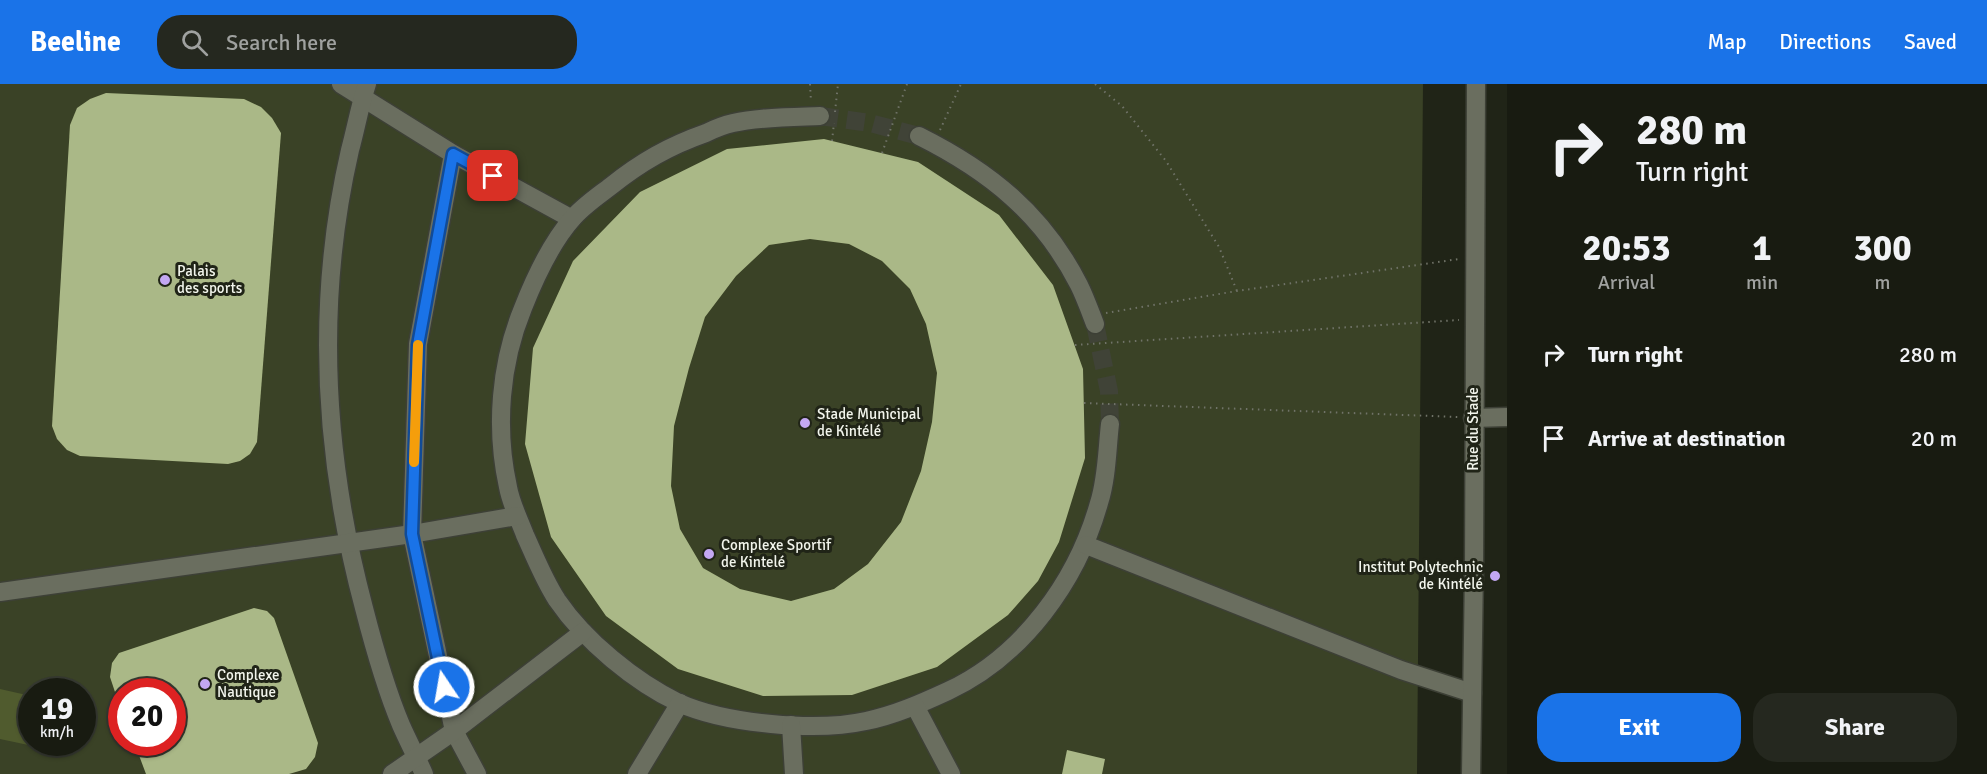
<!DOCTYPE html>
<html lang="en">
<head>
<meta charset="utf-8">
<style>
	body { margin:0; font-family:Signika,sans-serif; background:#25281f; color:#f1f3f6; height:100vh; display:flex; flex-direction:column; font-size:22px; white-space:nowrap }
	* { box-sizing:border-box; margin:0 }
	p { font-size:20px; color:#9fa19f }
	.icon { flex:none; width:33px; height:33px; fill:none; stroke:currentColor; stroke-width:2; stroke-linecap:round; stroke-linejoin:round }
	.map { position:relative; flex:1; overflow:hidden }
	.sheet { display:flex; flex-direction:column; background:#181b11; width:480px }
	.sheet>* { flex:none }
	.banner { background:#181b11; color:#f1f3f6; overflow:hidden }
	.speed { position:absolute; left:18px; top:594px; display:flex; gap:12px; font-size:30px; font-weight:700; text-align:center }
	.speed>* { display:grid; place-content:center; width:78px; height:78px; border-radius:50%; background:#181b11; box-shadow:0 2px 4px #0004,0 0 0 2px #363931; line-height:1 }
	.speed small { font-size:15px; font-weight:400 }
	.speed .limit { border:9px solid #d22; background:#fff; color:#111 }
	.pin { position:absolute; display:grid; place-items:center; width:51px; height:51px; color:#fff; margin:-26px; border-radius:12px; box-shadow:0 3px 9px #0006 }
	.me { position:absolute; width:66px; margin:-33px; rotate:348deg; stroke-linejoin:round; filter:drop-shadow(0 0 4px #0008) }
	.turn { display:flex; align-items:center; gap:21px; height:126px; padding:0 30px; font-size:27px }
	.turn .icon { width:78px; height:78px; stroke-width:2.5 }
	.turn b { display:block; font-size:42px; line-height:51px }
	.eta { display:flex; justify-content:space-evenly; align-items:center; height:102px; text-align:center }
	.eta b { font-size:36px; font-weight:800; line-height:42px }
	.button { display:flex; gap:12px; margin-top:auto; padding:12px 30px }
	.button a { flex:1; height:69px; border-radius:24px; background:#1a73e8; color:#fff; font-size:24px; font-weight:800; line-height:69px; text-align:center }
	.button a+a { background:#25281f; color:#f1f3f6 }
	ul { padding:0; list-style:none }
	li { display:flex; align-items:center; gap:18px; height:84px; padding:0 30px }
	li div { flex:1 }
	li b { display:block; font-size:22px }
	li em { font-style:normal }
	header { display:flex; align-items:center; gap:36px; box-sizing:border-box; height:84px; padding:0 30px; background:#1a73e8; color:#fff }
	header strong { font-size:28px }
	nav { display:flex; gap:33px; margin-inline-start:auto; font-size:21px }
	.search { width:420px; height:54px; background:#25281f; display:flex; align-items:center; gap:15px; box-sizing:border-box; padding:0 21px; border-radius:24px; color:#9fa19f; font-size:22px }
	main { display:flex; flex:1; min-height:0 }
	.map>svg:first-child { display:block }
	.green { fill:#3a4226; fill-rule:evenodd }
	.water { fill:#505b2e }
	.building { fill:#aab887; fill-rule:evenodd }
	.lines { fill:none; stroke-linecap:round; stroke-linejoin:round }
	.minor-tunnel { stroke:#404337; stroke-width:18; stroke-dasharray:18 9; stroke-linecap:butt }
	.minor-casing { stroke:#3d4036; stroke-width:21 }
	.path { stroke:#707368; stroke-width:2; stroke-dasharray:1.5 4.5; stroke-linecap:butt }
	.minor { stroke:#6a6e5f; stroke-width:18 }
	.route-casing { stroke:#114b97; stroke-width:15 }
	.route { stroke:#1a73e8; stroke-width:10 }
	.slow { stroke:#f59e0b; stroke-width:10 }
	.poi-dot { fill:#c3a7f2; stroke:#202417; stroke-width:2 }
	.labels { text-anchor:middle; stroke-width:6; stroke-linejoin:round; paint-order:stroke }
	.poi-label { font-size:15px; fill:#f2f5ec; stroke:#202417; text-anchor:start }
	.street-label { font-size:15px; fill:#f2f5ec; stroke:#202417 }
</style>
</head>
<body>
<header>
<strong>Beeline</strong>
<div class="search"><svg class="icon" aria-label="search" viewBox="0 0 24 24"><circle cx="10" cy="10" r="6"/><path d="M15 15l6 6"/></svg>Search here</div>
<nav><a>Map</a><a>Directions</a><a>Saved</a></nav>
</header>
<main>
<div class="map">
<svg width="1507" height="690" viewBox="0 0 1507 690">
	<rect width="100%" height="100%" fill="#202417"/>
	<!-- green -->
	<path class="green" d="M 0,0 L 1423,0 L 1417,690 L 0,690 ZM 32,608 L 82,608 L 82,658 L 32,658 ZM 122,608 L 172,608 L 172,658 L 122,658 Z"/>
	<!-- water -->
	<path class="water" d="M 0,605 L 31,612 L 33,662 L 0,655 Z"/>
	<!-- building -->
	<g class="building">
		<path d="M 106,9 L 244,15 L 261,23 L 272,34 L 281,49 L 257,358 L 250,370 L 240,377 L 228,380 L 80,372 L 67,366 L 57,355 L 52,342 L 70,41 L 77,24 L 90,15 Z"/>
		<path d="M 824,55 L 918,78 L 999,131 L 1053,201 L 1083,285 L 1085,374 L 1059,458 L 1038,497 L 1008,531 L 937,583 L 852,611 L 763,612 L 678,585 L 606,532 L 551,453 L 525,360 L 533,264 L 573,177 L 640,108 L 727,65 ZM 810,155 L 849,160 L 882,177 L 910,205 L 926,240 L 937,289 L 932,338 L 921,387 L 901,438 L 868,480 L 834,505 L 791,517 L 740,505 L 703,484 L 680,445 L 671,402 L 674,342 L 689,284 L 705,233 L 736,192 L 769,161 Z"/>
		<path d="M 254,524 L 267,527 L 274,534 L 318,659 L 315,673 L 306,685 L 289,690 L 146,690 L 134,658 L 172,658 L 172,608 L 115,608 L 110,593 L 112,579 L 119,569 Z"/>
		<path d="M 1067,666 L 1105,675 L 1102,690 L 1062,690 Z"/>
	</g>
	<g class="lines">
		<!-- minor-tunnel -->
		<g class="minor-tunnel">
			<path d="M 820,32 L 870,39 L 919,52"/>
			<path d="M 1095,240 L 1109,307 L 1110,340"/>
		</g>
		<!-- minor casing -->
		<g class="minor-casing">
			<g id="minor">
				<path d="M 341,0 L 453,70 L 572,135"/>
				<path d="M 367,0 C 360,21 356,44 350,66 C 315,218 324,374 364,524 C 374,563 385,603 401,641 C 408,657 417,674 424,690"/>
				<path d="M 820,32 C 793,33 759,33 733,39 C 724,41 714,45 706,49 C 669,62 641,78 611,102 C 598,112 583,122 572,135 C 552,158 534,196 523,224 C 500,280 495,344 508,403 C 511,420 519,435 525,451 C 535,473 544,496 557,516 C 585,557 635,598 679,619 C 726,640 816,648 866,637 C 895,631 922,619 948,607 C 1023,572 1077,497 1099,419 C 1107,394 1107,366 1110,340"/>
				<path d="M 919,52 C 989,87 1043,130 1079,201 C 1085,213 1090,227 1095,240"/>
				<path d="M 453,70 L 418,260 L 412,450 L 454,647 L 477,690"/>
				<path d="M 1473,334 L 1507,333"/>
				<path d="M 1086,461 L 1401,586 L 1472,609"/>
				<path d="M 0,508 L 412,450 L 517,432"/>
				<path d="M 915,622 L 951,690"/>
				<path d="M 791,641 L 794,690"/>
				<path d="M 392,690 L 454,647 L 583,548"/>
				<path d="M 637,690 L 680,619"/>
				<path d="M 1471,690 L 1474,485 L 1476,0"/>
			</g>
		</g>
		<!-- path -->
		<g class="path">
			<path d="M 810,0 L 811,18"/>
			<path d="M 1095,0 L 1122,22 L 1166,77 L 1219,163 L 1237,207"/>
			<path d="M 835,28 L 838,0"/>
			<path d="M 940,46 L 961,0"/>
			<path d="M 832,57 L 834,39"/>
			<path d="M 882,69 L 907,0"/>
			<path d="M 1106,229 L 1237,207 L 1459,175"/>
			<path d="M 1075,261 L 1459,236"/>
			<path d="M 1084,319 L 1458,333"/>
		</g>
		<!-- minor -->
		<use href="#minor" class="minor"/>
	</g>
	<g class="lines">
		<!-- route casing -->
		<g class="route-casing">
			<path id="route" d="M 444,603 L 412,450 L 418,261 L 453,70 L 493,92"/>
		</g>
		<!-- route -->
		<use href="#route" class="route"/>
		<!-- slow -->
		<path class="slow" d="M 414,378 L 418,261"/>
	</g>
	<!-- markers -->
	<g class="poi-dot">
		<circle cx="165" cy="196" r="6"/>
		<circle cx="805" cy="339" r="6"/>
		<circle cx="709" cy="470" r="6"/>
		<circle cx="1495" cy="492" r="6"/>
		<circle cx="205" cy="600" r="6"/>
	</g>
	<g class="labels">
		<!-- poi labels -->
		<g class="poi-label">
			<text x="177" y="192">Palais<tspan x="177" dy="17">des sports</tspan></text>
			<text x="817" y="335">Stade Municipal<tspan x="817" dy="17">de Kintélé</tspan></text>
			<text x="721" y="466">Complexe Sportif<tspan x="721" dy="17">de Kintelé</tspan></text>
			<text x="1483" y="488" text-anchor="end">Institut Polytechnic<tspan x="1483" dy="17">de Kintélé</tspan></text>
			<text x="217" y="596">Complexe<tspan x="217" dy="17">Nautique</tspan></text>
		</g>
		<!-- street labels -->
		<g class="street-label">
			<text transform="translate(1473 345) rotate(-90)" y="5">Rue du Stade</text>
		</g>
	</g>
</svg>
<div class="speed"><div>19<small>km/h</small></div><div class="limit">20</div></div>
<div class="pin" style="left:493px;top:92px;background:#d93025"><svg class="icon" aria-label="arrive" viewBox="0 0 24 24"><path d="M6 21V4h12l-3 4 3 4H6"/></svg></div>
<svg class="me" style="left:444px;top:603px" viewBox="-20 -20 40 40"><circle r="17" fill="#1a73e8" stroke="#fff" stroke-width="3"/><path d="M0-11L8 9 0 5-8 9z" fill="#fff"/></svg>
</div>
<section class="sheet">
<div class="banner">
<div class="turn"><svg class="icon" aria-label="right" viewBox="0 0 24 24"><path d="M7 20v-9h11M14 6l5 5-5 5"/></svg><div><b>280 m</b>Turn right</div></div>
</div>
<div class="eta">
<div><b>20:53</b><p>Arrival</p></div>
<div><b>1</b><p>min</p></div>
<div><b>300</b><p>m</p></div>
</div>
<ul>
<li><svg class="icon" aria-label="right" viewBox="0 0 24 24"><path d="M7 20v-9h11M14 6l5 5-5 5"/></svg><div><b>Turn right</b></div><em>280 m</em></li>
<li><svg class="icon" aria-label="arrive" viewBox="0 0 24 24"><path d="M6 21V4h12l-3 4 3 4H6"/></svg><div><b>Arrive at destination</b></div><em>20 m</em></li>
</ul>
<div class="button"><a>Exit</a><a>Share</a></div>
</section>
</main>
</body>
</html>
